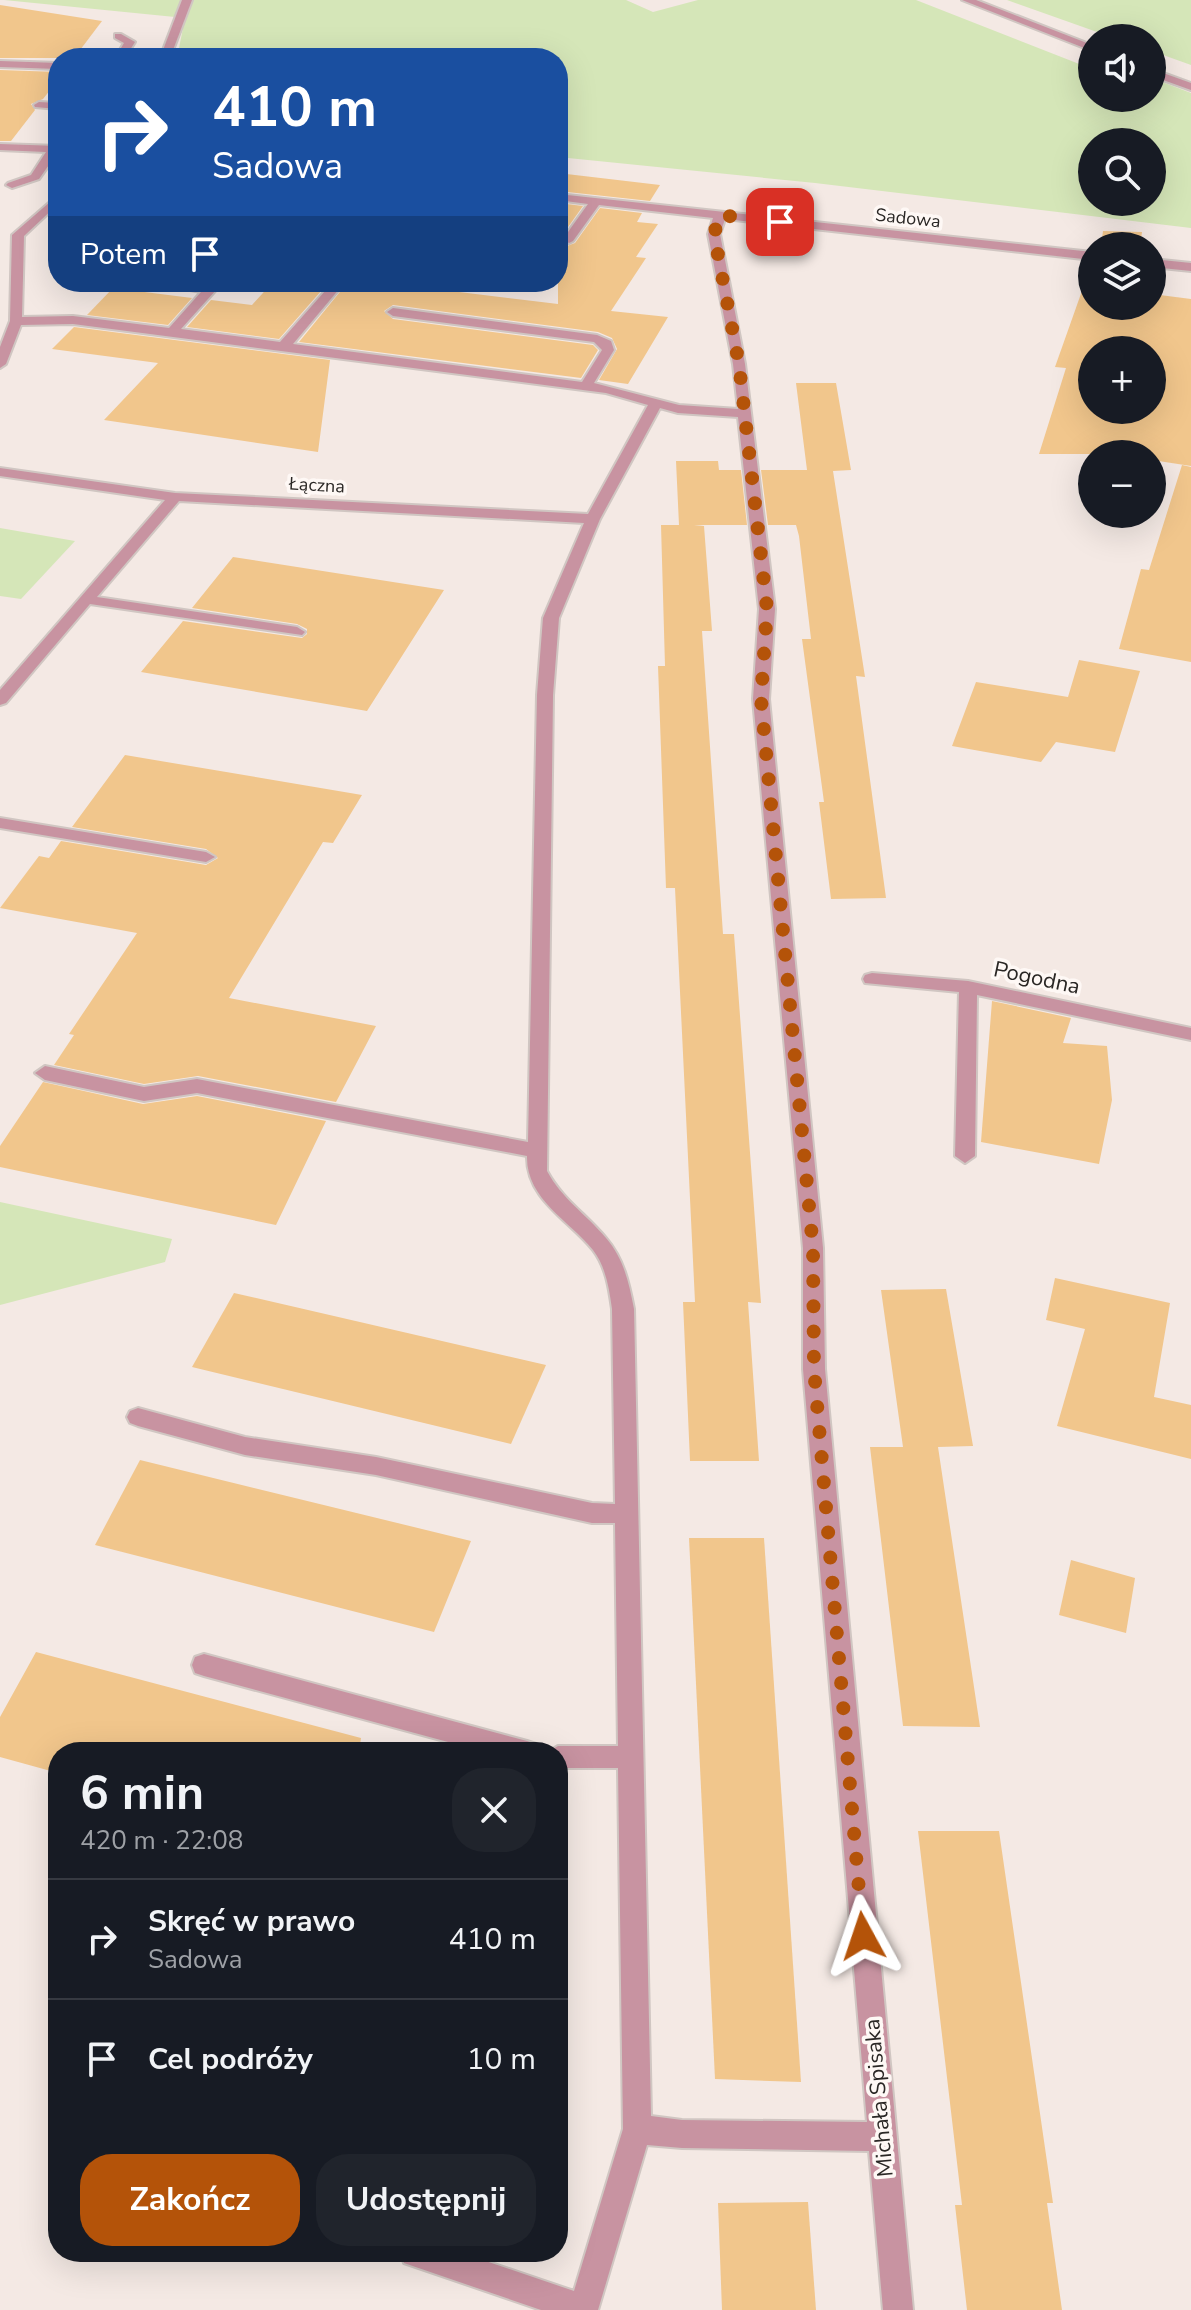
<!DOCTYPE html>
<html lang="pl">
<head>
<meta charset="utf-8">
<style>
	body { margin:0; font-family:"Nunito Sans",sans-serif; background:#20242c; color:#f1f3f6; height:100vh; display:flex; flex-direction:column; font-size:30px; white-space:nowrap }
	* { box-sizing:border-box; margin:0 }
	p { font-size:26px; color:#9ea1a6 }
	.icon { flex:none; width:44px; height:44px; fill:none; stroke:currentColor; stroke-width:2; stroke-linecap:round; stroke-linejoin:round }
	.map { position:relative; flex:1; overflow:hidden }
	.panel { position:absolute; left:48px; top:1742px; width:520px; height:520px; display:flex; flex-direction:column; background:#171b24; border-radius:32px; box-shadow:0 8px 32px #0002 }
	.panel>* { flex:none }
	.top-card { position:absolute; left:48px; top:48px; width:520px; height:244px; border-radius:32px; box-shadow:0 8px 32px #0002; background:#1a4fa0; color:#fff; overflow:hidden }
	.fabs { position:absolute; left:1078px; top:24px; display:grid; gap:16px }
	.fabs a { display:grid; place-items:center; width:88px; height:88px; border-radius:50%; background:#171b24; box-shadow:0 8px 32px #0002; font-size:40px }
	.pin { position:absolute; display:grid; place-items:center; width:68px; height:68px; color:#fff; margin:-34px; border-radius:16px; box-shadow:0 4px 12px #0006 }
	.me { position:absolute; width:88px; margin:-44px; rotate:355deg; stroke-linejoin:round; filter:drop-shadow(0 0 6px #0008) }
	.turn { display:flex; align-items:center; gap:28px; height:168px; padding:0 32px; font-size:36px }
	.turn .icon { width:104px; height:104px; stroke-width:2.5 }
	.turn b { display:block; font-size:56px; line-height:68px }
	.then { display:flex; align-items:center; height:76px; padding:0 32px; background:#0003; gap:16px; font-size:30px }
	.round { display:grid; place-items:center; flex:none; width:84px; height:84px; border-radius:32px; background:#20242c }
	.headline { display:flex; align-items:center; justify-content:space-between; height:136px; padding:0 32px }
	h1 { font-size:48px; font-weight:700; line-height:60px }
	.cta { display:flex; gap:16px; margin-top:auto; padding:16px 32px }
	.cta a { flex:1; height:92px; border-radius:32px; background:#b45309; color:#fff; font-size:32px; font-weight:700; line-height:92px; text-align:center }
	.cta a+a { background:#20242c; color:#f1f3f6 }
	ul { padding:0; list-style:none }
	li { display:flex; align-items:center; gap:24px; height:120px; padding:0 32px; border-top:2px solid #363941 }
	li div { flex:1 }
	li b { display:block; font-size:30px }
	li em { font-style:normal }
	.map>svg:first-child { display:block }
	.green { fill:#d5e6b8; fill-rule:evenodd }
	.building { fill:#f1c68c; fill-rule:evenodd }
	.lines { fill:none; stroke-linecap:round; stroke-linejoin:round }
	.minor-casing { stroke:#d0c6c2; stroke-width:4 }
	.minor { fill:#c893a1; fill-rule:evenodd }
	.route { stroke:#b45309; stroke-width:14; stroke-dasharray:0 25.2 }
	.labels { text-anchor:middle; stroke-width:7; stroke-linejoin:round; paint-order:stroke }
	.far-street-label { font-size:18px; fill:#2a2725; stroke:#fef8f5 }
	.street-label { font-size:22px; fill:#2a2725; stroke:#fef8f5 }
</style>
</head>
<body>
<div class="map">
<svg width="1191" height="2310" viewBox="0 0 1191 2310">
	<rect width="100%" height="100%" fill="#f4e9e4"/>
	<!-- green -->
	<g class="green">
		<path d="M 4,0 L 626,0 L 653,12 L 698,0 L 916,0 L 1092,69 L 1092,98 L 1152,98 L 1152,78 L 1191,93 L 1191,228 L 815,183 L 558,157 L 558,58 L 177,58 L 185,18 ZM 1092,142 L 1152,142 L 1152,202 L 1092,202 Z"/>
		<path d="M 1007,0 L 1191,0 L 1191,65 L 1152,51 L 1152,38 L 1114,38 Z"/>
		<path d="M 0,528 L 75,541 L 21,599 L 0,596 Z"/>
		<path d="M 0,1202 L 172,1239 L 165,1262 L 0,1305 Z"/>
	</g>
	<!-- building -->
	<g class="building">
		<path d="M 0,5 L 102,21 L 74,58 L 0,58 Z"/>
		<path d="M 0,70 L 58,72 L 58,80 L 43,99 L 31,104 L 35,110 L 11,141 L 0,141 Z"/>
		<path d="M 558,173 L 660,185 L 650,201 L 558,191 Z"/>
		<path d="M 558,203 L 583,206 L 561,237 L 567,246 L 575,243 L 600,208 L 642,213 L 637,222 L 658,224 L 636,257 L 646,258 L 611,311 L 668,317 L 628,384 L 599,380 L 617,349 L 612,338 L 598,332 L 393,305 L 384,311 L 393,319 L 593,345 L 598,350 L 581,378 L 299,342 L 348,282 L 378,282 L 558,304 Z"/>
		<path d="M 1103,231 L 1142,232 L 1140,246 L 1101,246 Z"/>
		<path d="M 273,282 L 329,282 L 279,339 L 187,327 L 211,300 L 252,305 Z"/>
		<path d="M 113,288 L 192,298 L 168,325 L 87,315 Z"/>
		<path d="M 1083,288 L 1092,289 L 1092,306 L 1152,306 L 1152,294 L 1191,299 L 1191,466 L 1152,460 L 1152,454 L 1039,454 L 1066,368 L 1055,367 ZM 1092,350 L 1152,350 L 1152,410 L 1092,410 Z"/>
		<path d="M 74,327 L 330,360 L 318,452 L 104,420 L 158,363 L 52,349 Z"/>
		<path d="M 796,383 L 836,383 L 851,470 L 833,471 L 865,677 L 856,676 L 886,898 L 831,899 L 819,802 L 824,802 L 802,639 L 811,639 L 799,536 L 796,525 L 768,525 L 761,470 L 807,470 Z"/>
		<path d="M 676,461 L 718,461 L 719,470 L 741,470 L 747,525 L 694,525 L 704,526 L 712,631 L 702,631 L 723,934 L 734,934 L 761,1303 L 748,1302 L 759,1461 L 690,1461 L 683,1302 L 695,1302 L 675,888 L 666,888 L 658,666 L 665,666 L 661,525 L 679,525 Z"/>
		<path d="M 1182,465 L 1191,467 L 1191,662 L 1119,649 L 1141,569 L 1149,570 Z"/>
		<path d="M 233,557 L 444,590 L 367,711 L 141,672 L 183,621 L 302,638 L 307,634 L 307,629 L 297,624 L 192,608 Z"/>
		<path d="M 1079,660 L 1140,671 L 1115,752 L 1056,742 L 1041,762 L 952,746 L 976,682 L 1068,697 Z"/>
		<path d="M 125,755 L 362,795 L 333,843 L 323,842 L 229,998 L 376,1026 L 336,1102 L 198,1076 L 144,1084 L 54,1065 L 74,1035 L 69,1034 L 137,933 L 0,908 L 39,856 L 49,858 L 61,841 L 206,865 L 218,858 L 206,849 L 72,827 Z"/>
		<path d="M 992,1001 L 1071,1018 L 1063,1043 L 1107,1046 L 1112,1100 L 1099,1164 L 981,1142 Z"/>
		<path d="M 43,1082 L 143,1104 L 197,1096 L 326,1121 L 276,1225 L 0,1167 L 0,1146 Z"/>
		<path d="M 1055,1278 L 1170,1303 L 1154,1397 L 1191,1405 L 1191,1459 L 1057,1426 L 1085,1329 L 1046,1320 Z"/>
		<path d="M 946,1289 L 973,1446 L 938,1447 L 980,1727 L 903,1726 L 870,1447 L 903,1447 L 881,1290 Z"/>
		<path d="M 234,1293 L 546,1365 L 511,1444 L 192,1367 Z"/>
		<path d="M 140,1460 L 471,1541 L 434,1632 L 95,1545 Z"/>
		<path d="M 689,1538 L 764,1538 L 801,2082 L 715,2079 Z"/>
		<path d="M 1071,1560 L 1135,1578 L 1126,1633 L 1059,1615 Z"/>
		<path d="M 36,1652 L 361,1738 L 359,1752 L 58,1752 L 58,1773 L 0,1757 L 0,1717 Z"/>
		<path d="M 918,1831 L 999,1831 L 1053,2203 L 1047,2203 L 1062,2310 L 967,2310 L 955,2205 L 962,2205 Z"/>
		<path d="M 808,2202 L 816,2310 L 722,2310 L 718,2203 Z"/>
	</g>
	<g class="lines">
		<!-- minor casing -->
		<g class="minor-casing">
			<g id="minor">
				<path d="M 182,0 L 192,0 L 170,58 L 160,58 Z"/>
				<path d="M 962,0 L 976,0 L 1092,45 L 1092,51 Z"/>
				<path d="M 115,34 L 121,34 L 135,42 L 125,58 L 115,58 L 124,43 L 115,38 Z"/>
				<path d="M 0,61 L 58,63 L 58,69 L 0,67 Z"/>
				<path d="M 1152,69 L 1191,83 L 1191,90 L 1152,76 Z"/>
				<path d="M 39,102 L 58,103 L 58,109 L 35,107 L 34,105 Z"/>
				<path d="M 0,144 L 58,146 L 58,152 L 39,179 L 12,188 L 6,185 L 8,183 L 31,175 L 46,152 L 0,150 Z"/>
				<path d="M 558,194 L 1092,252 L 1092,260 L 725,219 L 720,234 L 745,364 L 775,609 L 769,699 L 823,1248 L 825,1369 L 913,2310 L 883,2310 L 869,2151 L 682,2148 L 647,2145 L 598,2310 L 541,2310 L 404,2263 L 400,2252 L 459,2252 L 574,2291 L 623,2129 L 618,1768 L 558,1768 L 558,1752 L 548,1752 L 558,1746 L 618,1746 L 615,1523 L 592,1523 L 376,1475 L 245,1455 L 138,1426 L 130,1423 L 127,1417 L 130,1411 L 138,1408 L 245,1437 L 376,1457 L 592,1503 L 615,1504 L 612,1309 C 609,1288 606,1267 593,1250 C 569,1220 526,1199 527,1156 L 197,1093 L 144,1101 L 45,1080 L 35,1073 L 45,1066 L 144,1087 L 197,1079 L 528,1142 L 537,695 L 543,618 L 584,523 L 179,501 L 97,597 L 297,627 L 305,632 L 302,635 L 90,604 L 6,703 L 0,705 L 0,690 L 165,500 L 0,476 L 0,468 L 175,493 L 588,514 L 648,405 L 606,393 L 73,324 L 21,325 L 6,364 L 0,368 L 0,347 L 10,321 L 12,235 L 58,195 L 58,204 L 24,236 L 22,317 L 73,316 L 169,328 L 201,292 L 146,282 L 178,282 L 216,290 L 181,329 L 280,342 L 333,282 L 345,282 L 293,344 L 582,382 L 602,350 L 594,342 L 393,316 L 387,312 L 393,308 L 597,335 L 611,341 L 614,350 L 594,383 L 679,405 L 738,409 L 733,364 L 708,234 L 713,218 L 599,205 L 573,241 L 569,243 L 563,239 L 588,204 L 558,200 ZM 660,408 L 678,413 L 738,417 L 759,609 L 753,699 L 803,1248 L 803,1369 L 867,2122 L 682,2120 L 651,2116 L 634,1309 C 629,1283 624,1259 606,1238 C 586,1214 562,1199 547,1171 L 553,695 L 559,618 L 600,519 Z"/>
				<path d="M 1152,259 L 1191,263 L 1191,271 L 1152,267 Z"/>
				<path d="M 0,818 L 206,852 L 215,857 L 206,862 L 0,828 Z"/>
				<path d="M 872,973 L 968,981 L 1191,1028 L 1191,1040 L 977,995 L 975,1156 L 965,1163 L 955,1156 L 959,992 L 865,983 L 863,979 L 865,975 Z"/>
				<path d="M 204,1654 L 527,1741 L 536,1744 L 540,1752 L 485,1752 L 204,1676 L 195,1673 L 192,1665 L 195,1657 Z"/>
			</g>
		</g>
		<!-- minor -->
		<use href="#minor" class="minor"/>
	</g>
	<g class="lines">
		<!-- route -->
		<path class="route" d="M 780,222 L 720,215 L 714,234 L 739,364 L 767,609 L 761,699 L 813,1248 L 814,1369 L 863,1936"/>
	</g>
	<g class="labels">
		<!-- far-street labels -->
		<g class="far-street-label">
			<text transform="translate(908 218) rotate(6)" y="6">Sadowa</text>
			<text transform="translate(317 485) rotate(3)" y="6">Łączna</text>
		</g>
		<!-- street labels -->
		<g class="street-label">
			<text transform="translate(1037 977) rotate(12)" y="8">Pogodna</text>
			<text transform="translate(878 2098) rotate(-95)" y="8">Michała Spisaka</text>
		</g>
	</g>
</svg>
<div class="fabs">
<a><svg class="icon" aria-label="sound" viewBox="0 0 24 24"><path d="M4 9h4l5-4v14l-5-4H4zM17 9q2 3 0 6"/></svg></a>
<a><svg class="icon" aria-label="search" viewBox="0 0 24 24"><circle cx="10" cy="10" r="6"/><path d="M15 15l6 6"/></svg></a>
<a><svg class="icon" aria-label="layers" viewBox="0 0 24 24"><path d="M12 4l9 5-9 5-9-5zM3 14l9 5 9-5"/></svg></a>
<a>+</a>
<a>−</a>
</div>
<div class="pin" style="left:780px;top:222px;background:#d93025"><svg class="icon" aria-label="arrive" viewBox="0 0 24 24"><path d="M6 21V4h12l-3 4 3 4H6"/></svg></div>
<svg class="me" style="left:863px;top:1936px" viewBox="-20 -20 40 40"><path d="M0-17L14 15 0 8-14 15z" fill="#b45309" stroke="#fff" stroke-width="4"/></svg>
<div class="top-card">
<div class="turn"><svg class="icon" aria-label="right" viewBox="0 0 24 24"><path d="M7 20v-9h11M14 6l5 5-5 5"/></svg><div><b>410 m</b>Sadowa</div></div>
<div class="then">Potem<svg class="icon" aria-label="arrive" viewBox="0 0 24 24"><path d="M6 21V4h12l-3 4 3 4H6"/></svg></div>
</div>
<section class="panel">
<div class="headline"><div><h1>6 min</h1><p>420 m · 22:08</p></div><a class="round"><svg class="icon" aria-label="close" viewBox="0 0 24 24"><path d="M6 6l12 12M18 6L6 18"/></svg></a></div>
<ul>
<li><svg class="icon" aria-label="right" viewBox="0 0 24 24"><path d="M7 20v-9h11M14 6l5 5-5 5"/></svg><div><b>Skręć w prawo</b><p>Sadowa</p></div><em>410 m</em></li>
<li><svg class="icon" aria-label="arrive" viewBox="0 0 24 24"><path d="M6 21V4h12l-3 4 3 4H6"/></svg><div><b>Cel podróży</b></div><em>10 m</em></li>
</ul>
<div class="cta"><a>Zakończ</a><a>Udostępnij</a></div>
</section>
</div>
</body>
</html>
